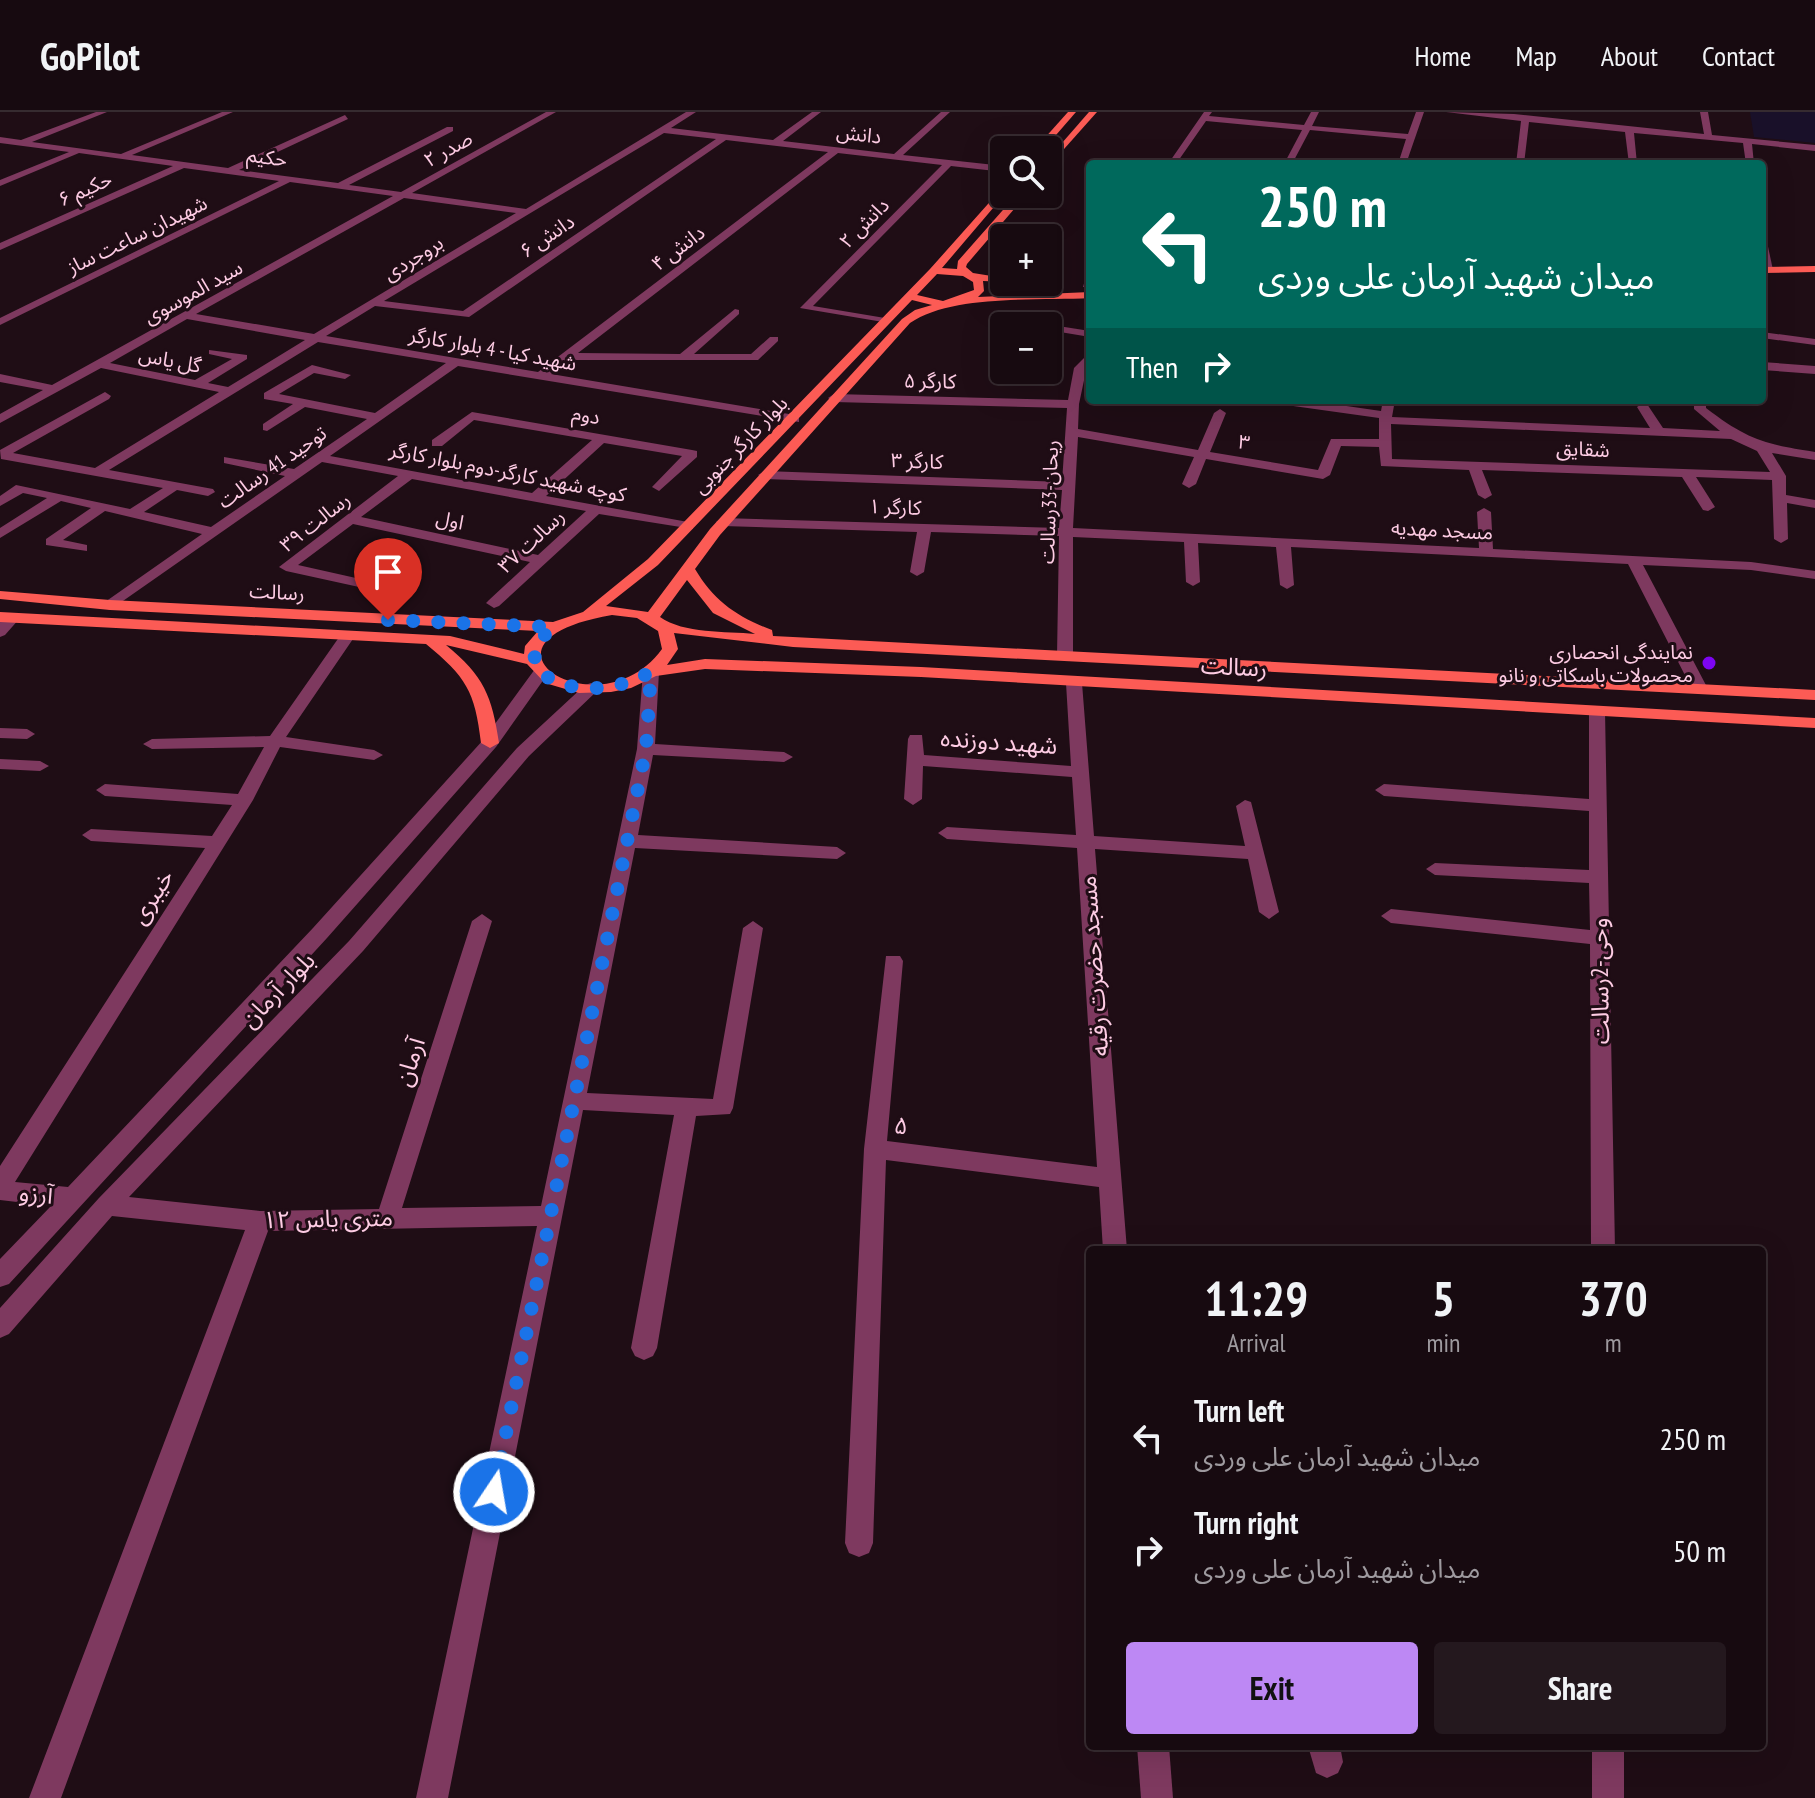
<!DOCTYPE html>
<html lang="en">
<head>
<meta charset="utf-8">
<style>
	body { margin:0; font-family:"PT Sans Narrow","Noto Sans Arabic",sans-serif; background:#24181e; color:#f1f3f6; height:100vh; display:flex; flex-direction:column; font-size:30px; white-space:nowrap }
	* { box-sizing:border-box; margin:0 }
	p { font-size:26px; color:#9e9a9f }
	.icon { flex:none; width:44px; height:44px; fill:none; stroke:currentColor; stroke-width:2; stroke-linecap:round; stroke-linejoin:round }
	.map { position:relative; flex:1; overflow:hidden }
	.sheet { position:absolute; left:1086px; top:1134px; width:680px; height:504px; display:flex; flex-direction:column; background:#170a10; border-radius:8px; box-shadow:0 8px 32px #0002,0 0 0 2px #362b30 }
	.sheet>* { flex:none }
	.banner { position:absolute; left:1086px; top:48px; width:680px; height:244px; border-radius:8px; box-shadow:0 8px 32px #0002,0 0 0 2px #362b30; background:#00695c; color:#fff; overflow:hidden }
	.buttons { position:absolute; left:990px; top:24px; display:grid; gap:16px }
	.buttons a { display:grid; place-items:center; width:72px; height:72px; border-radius:8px; background:#170a10; box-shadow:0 8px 32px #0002,0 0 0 2px #362b30; font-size:40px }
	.pin { position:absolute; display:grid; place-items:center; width:68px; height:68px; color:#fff; margin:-82px -34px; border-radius:50% 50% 50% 0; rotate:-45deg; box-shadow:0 0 8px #0007 }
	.pin .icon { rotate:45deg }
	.me { position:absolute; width:88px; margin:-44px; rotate:12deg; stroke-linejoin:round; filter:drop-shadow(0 0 6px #0008) }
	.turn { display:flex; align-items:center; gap:28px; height:168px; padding:0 40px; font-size:36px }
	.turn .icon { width:104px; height:104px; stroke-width:2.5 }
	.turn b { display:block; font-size:56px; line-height:68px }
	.then { display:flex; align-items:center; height:76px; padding:0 40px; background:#0003; gap:16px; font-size:30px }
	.eta { display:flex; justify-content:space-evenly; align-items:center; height:136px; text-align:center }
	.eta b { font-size:48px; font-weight:800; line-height:56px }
	.button { display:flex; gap:16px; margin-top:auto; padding:16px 40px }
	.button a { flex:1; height:92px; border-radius:8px; background:#bd88f4; color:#111; font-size:32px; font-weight:800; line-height:92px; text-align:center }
	.button a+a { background:#24181e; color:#f1f3f6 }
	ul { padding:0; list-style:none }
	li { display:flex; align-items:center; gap:24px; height:112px; padding:0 40px }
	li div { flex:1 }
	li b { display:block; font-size:30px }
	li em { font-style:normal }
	header { display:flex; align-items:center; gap:48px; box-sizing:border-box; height:112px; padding:0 40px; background:#170a10; border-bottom:2px solid #362b30 }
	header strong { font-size:38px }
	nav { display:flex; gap:44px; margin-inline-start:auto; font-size:28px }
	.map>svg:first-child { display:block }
	.green { fill:#191029 }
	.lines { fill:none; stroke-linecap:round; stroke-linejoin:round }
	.minor { fill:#7e395f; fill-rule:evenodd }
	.major { fill:#fc5b55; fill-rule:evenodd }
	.route { stroke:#1a73e8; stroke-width:14; stroke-dasharray:0 25.2 }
	.poi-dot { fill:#7d05f2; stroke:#1f0d15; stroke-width:3 }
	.labels { text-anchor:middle; stroke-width:6; stroke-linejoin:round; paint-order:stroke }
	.far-street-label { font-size:20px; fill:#fecce4; stroke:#1f0d15 }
	.far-poi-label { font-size:20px; fill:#fecce4; stroke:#1f0d15; text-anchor:end }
	.street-label { font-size:24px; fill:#fecce4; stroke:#1f0d15 }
</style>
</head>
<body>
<header>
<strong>GoPilot</strong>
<nav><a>Home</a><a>Map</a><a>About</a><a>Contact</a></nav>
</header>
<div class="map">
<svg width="1815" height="1686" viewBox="0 0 1815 1686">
	<rect width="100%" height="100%" fill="#1f0d15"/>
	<!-- green -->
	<path class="green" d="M 1750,0 L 1815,0 L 1815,31 L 1754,25 Z"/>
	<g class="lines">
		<!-- minor -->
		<g class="minor">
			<path d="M 96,0 L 107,0 L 32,30 L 121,42 L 222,0 L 233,0 L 132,43 L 228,56 L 345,3 L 348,7 L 239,58 L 338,71 L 447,15 L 453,15 L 453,19 L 349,73 L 401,80 L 546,0 L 556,0 L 412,81 L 526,97 L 686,0 L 696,0 L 671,16 L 773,28 L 812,0 L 821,0 L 783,29 L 894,42 L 941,0 L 950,0 L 903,43 L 1004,54 L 1004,60 L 951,54 L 813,194 L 885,206 L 891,209 L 889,211 L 800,196 L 942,53 L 838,41 L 578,241 L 680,242 L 735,197 L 739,198 L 739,202 L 694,242 L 751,242 L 770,225 L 778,225 L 778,229 L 758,248 L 570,248 L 551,262 L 795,303 L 799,304 L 799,310 L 458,254 L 330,344 L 532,381 L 592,328 L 474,308 L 442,334 L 432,334 L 432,328 L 472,300 L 692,338 L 697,339 L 697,345 L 659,379 L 652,375 L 682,344 L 604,331 L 546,384 L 688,410 L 693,411 L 693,417 L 599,402 L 499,494 L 494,496 L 486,491 L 489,488 L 530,450 L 353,412 L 298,453 L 396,475 L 398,478 L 391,482 L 286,459 L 279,455 L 398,364 L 322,350 L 110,498 L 105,496 L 105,490 L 202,422 L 105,399 L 63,428 L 87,433 L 87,439 L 46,433 L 46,427 L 91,396 L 61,389 L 0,426 L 0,416 L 47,386 L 23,381 L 0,394 L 0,384 L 16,373 L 130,397 L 163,376 L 1,347 L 0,338 L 105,280 L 111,284 L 109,287 L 13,341 L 95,356 L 219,280 L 101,256 L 0,311 L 0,302 L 43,278 L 0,270 L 0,262 L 52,273 L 393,84 L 290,70 L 0,213 L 0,206 L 279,69 L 184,56 L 0,138 L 0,131 L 173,54 L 79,41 L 0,74 L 0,68 L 69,40 L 0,31 L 0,25 L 21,28 ZM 664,21 L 716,27 L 463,199 L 384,189 ZM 726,28 L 828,40 L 538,260 L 326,224 L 375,194 L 469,205 ZM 404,86 L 516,101 L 314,222 L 196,202 ZM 187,207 L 305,228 L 228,275 L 208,271 L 247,247 L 247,243 L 209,238 L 209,242 L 232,247 L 195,268 L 110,251 ZM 318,230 L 446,251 L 375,301 L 279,282 L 314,261 L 345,267 L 351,263 L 312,253 L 264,281 L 264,287 L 293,292 L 263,312 L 263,318 L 267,319 L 305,295 L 367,307 L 294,357 L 224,345 L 224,351 L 285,364 L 211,415 L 144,400 L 177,378 L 208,384 L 215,380 L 213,377 L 109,358 ZM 412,367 L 586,399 L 538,443 L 361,405 Z"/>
			<path d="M 1204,0 L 1212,0 L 1209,4 L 1304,13 L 1311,0 L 1319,0 L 1312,14 L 1408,22 L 1416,0 L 1424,0 L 1406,52 L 1398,52 L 1406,27 L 1310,18 L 1292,52 L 1284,52 L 1302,18 L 1206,9 L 1176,52 L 1168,52 Z"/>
			<path d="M 1446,0 L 1514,2 L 1704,22 L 1700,0 L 1708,0 L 1712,23 L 1815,33 L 1815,39 L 1752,32 L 1754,52 L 1746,52 L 1743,31 L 1634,21 L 1637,52 L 1629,52 L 1625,20 L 1529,10 L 1524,52 L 1516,52 L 1521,9 Z"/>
			<path d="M 1762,127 L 1767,130 L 1773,158 L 1768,161 L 1762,154 Z"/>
			<path d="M 1090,165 L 1090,175 L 1083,175 L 1085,168 Z"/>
			<path d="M 1020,208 L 1090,219 L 1090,225 L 1048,218 L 1048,214 L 1012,214 Z"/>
			<path d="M 1762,220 L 1815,227 L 1815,233 L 1762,226 Z"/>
			<path d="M 1004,227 L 1001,241 L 993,241 L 993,237 Z"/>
			<path d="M 1090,240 L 1079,292 L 1078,317 L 1198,338 L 1214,301 L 1220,297 L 1226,301 L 1210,340 L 1318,358 L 1331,327 L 1379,327 L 1379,306 L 1279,292 L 1273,288 L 1305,288 L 1381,299 L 1383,288 L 1395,288 L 1392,305 L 1650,316 L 1637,295 L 1643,291 L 1647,292 L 1663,316 L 1720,319 L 1694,297 L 1694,288 L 1706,288 L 1706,296 C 1748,328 1764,332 1815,340 L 1815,348 L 1772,341 L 1786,364 L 1786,383 L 1815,388 L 1815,396 L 1787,391 L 1788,427 L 1781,431 L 1774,427 L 1772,368 L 1696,365 L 1715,395 L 1708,399 L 1703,398 L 1682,365 L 1482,358 L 1492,383 L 1485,387 L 1478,383 L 1469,358 L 1381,354 L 1379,335 L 1341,334 L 1330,363 L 1323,367 L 1206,347 L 1196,372 L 1189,376 L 1182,372 L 1194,345 L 1078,325 L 1073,416 L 1479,436 L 1477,400 L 1484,396 L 1491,400 L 1493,437 L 1751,450 L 1815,459 L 1815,467 L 1751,458 L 1643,453 L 1708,577 L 1700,582 L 1692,577 L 1628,452 L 1291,435 L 1294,473 L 1287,477 L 1280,473 L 1276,435 L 1198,431 L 1200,470 L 1193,474 L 1186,470 L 1184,430 L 1073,425 L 1073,544 L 1065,549 L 1057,544 L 1059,424 L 931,420 L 924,460 L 917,464 L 910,460 L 917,420 L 723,414 L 716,410 L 723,406 L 1059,416 L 1062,378 L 765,367 L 758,363 L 765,359 L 1062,370 L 1067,296 L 834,290 L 828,286 L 834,282 L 1068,288 L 1074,256 ZM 1391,312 L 1731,327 L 1757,339 L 1770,360 L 1392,347 Z"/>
			<path d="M 1762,250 L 1815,254 L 1815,262 L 1762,258 Z"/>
			<path d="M 12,501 L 20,506 L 5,523 L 0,525 L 0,510 Z"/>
			<path d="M 347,519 L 355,524 L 286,625 L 374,638 L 383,643 L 374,648 L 280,635 L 253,688 L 15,1070 L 68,1075 L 313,816 L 484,627 L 535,557 L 541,555 L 549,560 L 496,635 L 327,826 L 9,1172 L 0,1175 L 0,1147 L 51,1094 L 0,1088 L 0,1054 L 205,736 L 91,729 L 82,723 L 91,717 L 212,724 L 232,693 L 105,684 L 96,678 L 105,672 L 238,682 L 264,635 L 152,637 L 143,632 L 152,627 L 270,624 L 342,521 Z"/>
			<path d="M 651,555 L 659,560 L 655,632 L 784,640 L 793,645 L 784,650 L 653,643 L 638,723 L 837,735 L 846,741 L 837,747 L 635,736 L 587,981 L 713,987 L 743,816 L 753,809 L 763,816 L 733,996 L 730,1002 L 696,1004 L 657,1236 L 653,1244 L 644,1248 L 635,1244 L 631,1236 L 674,1003 L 583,998 L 448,1686 L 416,1686 L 537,1114 L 268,1119 L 61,1686 L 29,1686 L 245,1118 L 112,1104 L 9,1222 L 0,1226 L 0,1196 L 99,1086 L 349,829 L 517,636 L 585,573 L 591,571 L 599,576 L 597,579 L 529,644 L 363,839 L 129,1085 L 260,1099 L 379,1097 L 472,809 L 482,802 L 492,809 L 402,1096 L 541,1094 L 637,637 L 643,560 Z"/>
			<path d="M 1074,566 L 1082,571 L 1094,724 L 1245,734 L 1236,694 L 1245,688 L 1251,690 L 1279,800 L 1269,807 L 1259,800 L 1248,747 L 1095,737 L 1127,1138 L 1103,1138 L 1099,1075 L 886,1048 L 873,1431 L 869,1441 L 859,1445 L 849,1441 L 845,1431 L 864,1037 L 886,844 L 900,844 L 903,849 L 887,1029 L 1097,1055 L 1077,736 L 947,727 L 938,721 L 947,715 L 1076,723 L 1072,665 L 923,654 L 922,687 L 913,693 L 904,687 L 908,627 L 910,623 L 922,623 L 924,643 L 1071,654 L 1066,571 Z"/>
			<path d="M 1597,594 L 1605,599 L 1615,1138 L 1591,1138 L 1590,832 L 1391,811 L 1381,804 L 1391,797 L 1590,818 L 1589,771 L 1435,763 L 1426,757 L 1435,751 L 1589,758 L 1589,699 L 1384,684 L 1375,678 L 1384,672 L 1589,687 L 1589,599 Z"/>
			<path d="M 0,616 L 27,617 L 35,622 L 27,627 L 0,626 Z"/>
			<path d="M 0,647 L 40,649 L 49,654 L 40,659 L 0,657 Z"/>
			<path d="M 1137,1634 L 1169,1634 L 1173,1686 L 1141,1686 Z"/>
			<path d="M 1308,1634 L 1340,1634 L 1343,1650 L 1338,1661 L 1327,1666 L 1316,1661 Z"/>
			<rect x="1592" y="1634" width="32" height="52"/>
		</g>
		<!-- major -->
		<g class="major">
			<path d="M 1068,0 L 1076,0 L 1043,38 L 1034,38 Z"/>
			<path d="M 1089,0 L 1097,0 L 1048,55 L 1048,47 Z"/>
			<path d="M 1004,74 L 1005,82 L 942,156 L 957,157 L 958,149 L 1017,82 L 1027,82 L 967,152 L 966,155 L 973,161 L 1004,166 L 1004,170 L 1009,170 L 983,169 L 984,179 L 978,185 L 1090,180 L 1090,186 C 1038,189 952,182 910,211 L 720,423 L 695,457 C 714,489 737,505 772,518 L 773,524 L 793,525 L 1815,578 L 1815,588 L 793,535 L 674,521 L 678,537 L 667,553 L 705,547 L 921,555 L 1815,606 L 1815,616 L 921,565 L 705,557 L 656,564 L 631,576 L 611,580 L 579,581 L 545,571 L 527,552 L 446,533 C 484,564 492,584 499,631 L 490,636 L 481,631 C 475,579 466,565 426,532 L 0,510 L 0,500 L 450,524 L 524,542 L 525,534 L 538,519 L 110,498 L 0,487 L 0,479 L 110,488 L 553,510 L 583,500 L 648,447 L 930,157 ZM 937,162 L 963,164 L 973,170 L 974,178 L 943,189 L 917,183 ZM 912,188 L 932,193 L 915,198 L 902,207 L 710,417 L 648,500 L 606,494 L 658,453 ZM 687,468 L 713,501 L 755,522 C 725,519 684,522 660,505 ZM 612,503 L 637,506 L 658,519 L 662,537 C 600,623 454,530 612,503 Z"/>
			<path d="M 1815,154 L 1815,160 L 1762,161 L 1762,155 Z"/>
		</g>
	</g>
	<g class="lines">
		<!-- route -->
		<path class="route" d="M 388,508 L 553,515 C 511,551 549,576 590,576 C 612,577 631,570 651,560 L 646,637 L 494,1380"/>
	</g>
	<!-- markers -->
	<circle class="poi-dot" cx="1709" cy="551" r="8"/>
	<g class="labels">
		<!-- far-street labels -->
		<g class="far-street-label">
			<text transform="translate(859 22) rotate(7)" y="7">دانش</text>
			<text transform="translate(448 37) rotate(-29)" y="7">صدر ۲</text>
			<text transform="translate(267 45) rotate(8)" y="7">حکیم</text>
			<text transform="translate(85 77) rotate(-24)" y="7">حکیم ۶</text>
			<text transform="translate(864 111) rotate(-45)" y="7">دانش ۲</text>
			<text transform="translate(137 123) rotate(-26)" y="7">شهیدان ساعت ساز</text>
			<text transform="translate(547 124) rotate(-34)" y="7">دانش ۶</text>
			<text transform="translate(678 136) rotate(-37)" y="7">دانش ۴</text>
			<text transform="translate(413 146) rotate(-32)" y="7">بروجردی</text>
			<text transform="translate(193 180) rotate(-29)" y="7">سید الموسوی</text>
			<text transform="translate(493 237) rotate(10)" y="7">شهید کیا - 4 بلوار کارگر</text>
			<text transform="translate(170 248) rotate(11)" y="7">گل یاس</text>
			<text transform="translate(930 269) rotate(1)" y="7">کارگر ۵</text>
			<text transform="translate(586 303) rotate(10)" y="7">دوم</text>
			<text transform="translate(1244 330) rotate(10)" y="7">۳</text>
			<text transform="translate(740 333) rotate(-46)" y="7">بلوار کارگر جنوبی</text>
			<text transform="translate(1583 337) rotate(2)" y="7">شقایق</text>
			<text transform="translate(917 349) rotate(2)" y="7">کارگر ۳</text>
			<text transform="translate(272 355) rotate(-35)" y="7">توحید 41 رسالت</text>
			<text transform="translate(508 360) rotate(11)" y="7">کوچه شهید کارگر-دوم بلوار کارگر</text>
			<text transform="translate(1049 390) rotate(-88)" y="7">ریحان-33رسالت</text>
			<text transform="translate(895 395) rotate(2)" y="7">کارگر ۱</text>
			<text transform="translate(450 408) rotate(12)" y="7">اول</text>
			<text transform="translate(315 410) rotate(-38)" y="7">رسالت ۳۹</text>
			<text transform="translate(1442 418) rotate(3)" y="7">مسجد مهدیه</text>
			<text transform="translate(531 429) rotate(-43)" y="7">رسالت ۳۷</text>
			<text transform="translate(277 480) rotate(3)" y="7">رسالت</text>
		</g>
		<!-- far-poi labels -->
		<g class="far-poi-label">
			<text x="1693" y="547">نمایندگی انحصاری<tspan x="1693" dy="23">محصولات باسکاتی و نانو</tspan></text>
		</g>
		<!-- street labels -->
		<g class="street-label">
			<text transform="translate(1234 555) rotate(3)" y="8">رسالت</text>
			<text transform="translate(999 630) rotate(4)" y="8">شهید دوزنده</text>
			<text transform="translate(152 785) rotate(-58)" y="8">خیبری</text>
			<text transform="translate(1094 854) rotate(-94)" y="8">مسجد حضرت رقیه</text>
			<text transform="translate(1600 869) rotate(-91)" y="8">وحی-2رسالت</text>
			<text transform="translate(278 878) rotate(-46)" y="8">بلوار آرمان</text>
			<text transform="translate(410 950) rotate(-72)" y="8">آرمان</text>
			<text transform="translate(901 1014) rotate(7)" y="8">۵</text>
			<text transform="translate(36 1082) rotate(6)" y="8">آرزو</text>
			<text transform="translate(328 1107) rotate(-1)" y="8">۱۲ متری یاس</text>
		</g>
	</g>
</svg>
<div class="buttons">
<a><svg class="icon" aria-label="search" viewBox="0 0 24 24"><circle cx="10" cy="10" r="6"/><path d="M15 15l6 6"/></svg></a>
<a>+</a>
<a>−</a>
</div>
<div class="pin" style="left:388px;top:508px;background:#d93025"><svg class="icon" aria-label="arrive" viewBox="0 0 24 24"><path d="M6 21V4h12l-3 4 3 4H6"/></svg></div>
<svg class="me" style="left:494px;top:1380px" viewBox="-20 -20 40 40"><circle r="17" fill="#1a73e8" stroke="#fff" stroke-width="3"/><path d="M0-11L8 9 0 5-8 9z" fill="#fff"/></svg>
<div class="banner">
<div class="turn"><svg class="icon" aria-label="left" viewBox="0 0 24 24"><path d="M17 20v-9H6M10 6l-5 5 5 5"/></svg><div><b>250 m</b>میدان شهید آرمان علی وردی</div></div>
<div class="then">Then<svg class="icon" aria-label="right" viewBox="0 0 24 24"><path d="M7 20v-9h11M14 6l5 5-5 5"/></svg></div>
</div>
<section class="sheet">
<div class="eta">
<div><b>11:29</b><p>Arrival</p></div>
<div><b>5</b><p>min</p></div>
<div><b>370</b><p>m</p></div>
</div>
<ul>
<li><svg class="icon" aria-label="left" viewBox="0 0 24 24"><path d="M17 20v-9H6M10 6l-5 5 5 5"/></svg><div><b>Turn left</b><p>میدان شهید آرمان علی وردی</p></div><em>250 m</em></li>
<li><svg class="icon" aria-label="right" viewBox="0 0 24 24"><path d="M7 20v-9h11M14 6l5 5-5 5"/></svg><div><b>Turn right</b><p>میدان شهید آرمان علی وردی</p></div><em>50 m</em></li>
</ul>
<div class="button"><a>Exit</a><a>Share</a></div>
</section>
</div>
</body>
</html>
